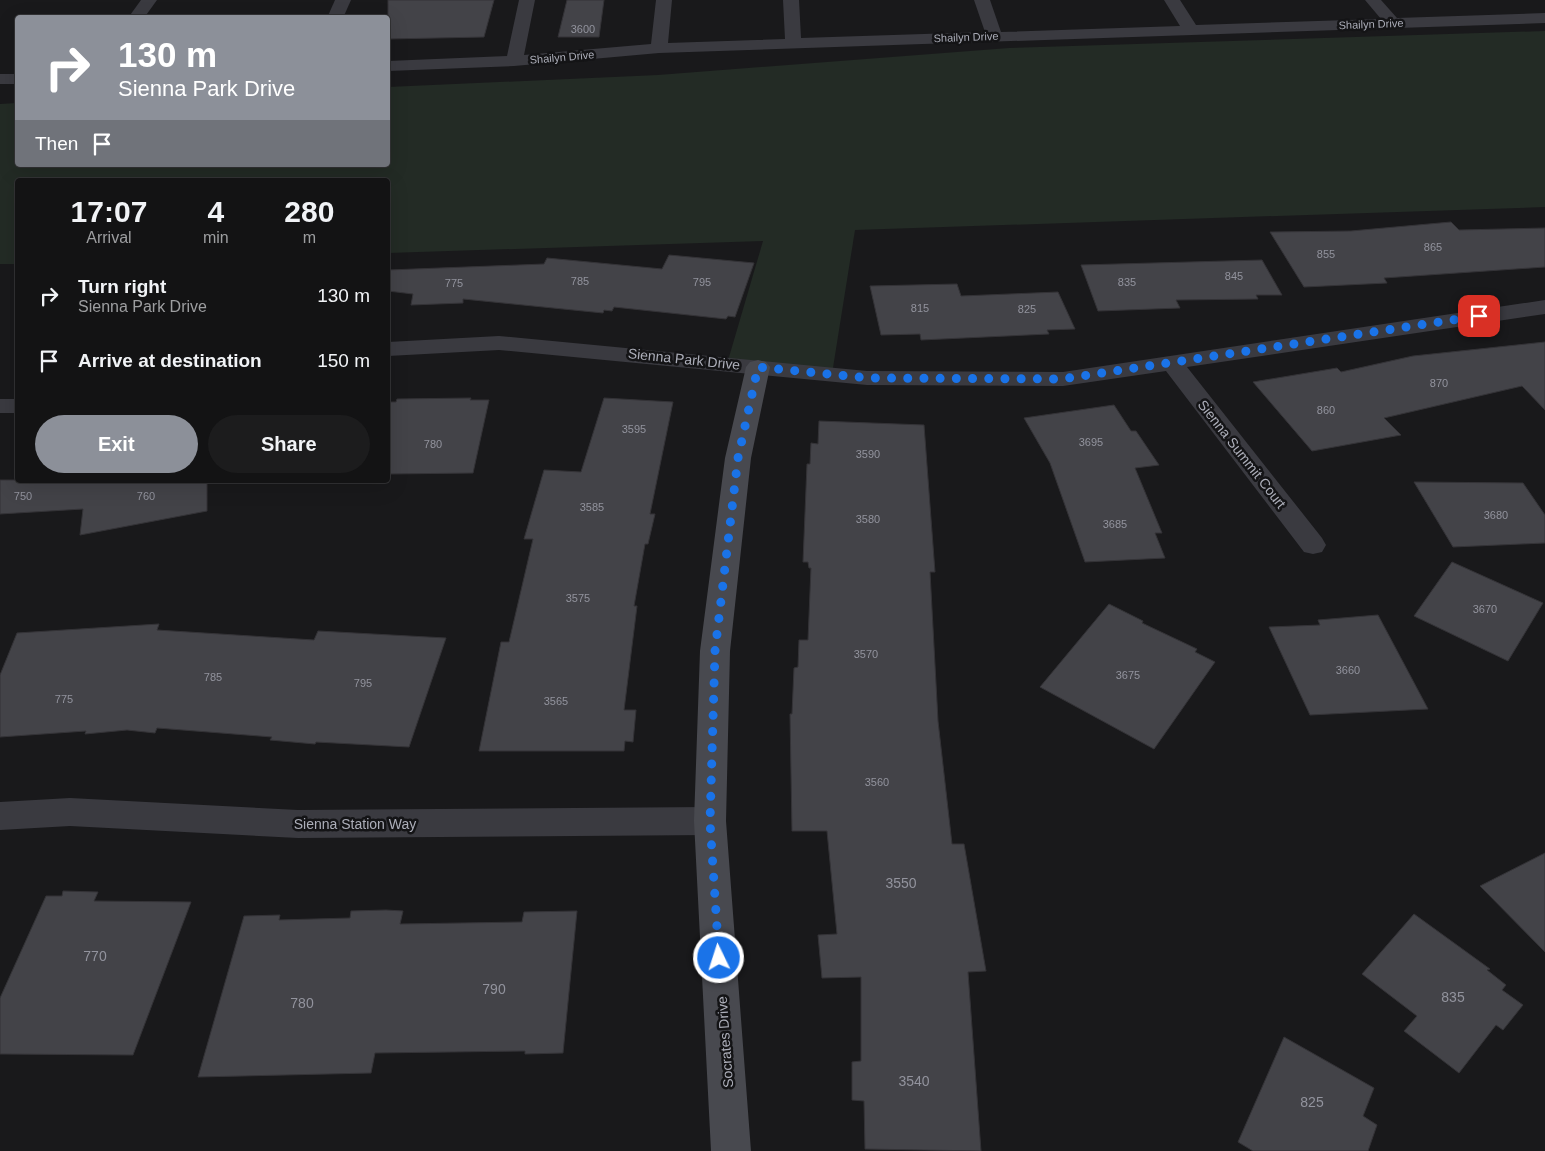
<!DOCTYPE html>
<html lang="en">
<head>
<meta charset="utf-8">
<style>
	body { margin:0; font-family:Arial,sans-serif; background:#1c1c1d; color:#f1f3f6; height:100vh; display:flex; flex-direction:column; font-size:19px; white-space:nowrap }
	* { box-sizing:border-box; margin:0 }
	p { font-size:16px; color:#9d9ea0 }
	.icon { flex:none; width:28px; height:28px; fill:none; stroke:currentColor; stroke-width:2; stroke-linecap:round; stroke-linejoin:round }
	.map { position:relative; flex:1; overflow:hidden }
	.drawer { position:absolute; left:15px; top:178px; width:375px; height:305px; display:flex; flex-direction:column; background:#131314; border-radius:5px; box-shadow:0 5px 20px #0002,0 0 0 1px #323234 }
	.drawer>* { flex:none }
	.banner { position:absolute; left:15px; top:15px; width:375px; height:152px; border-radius:5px; box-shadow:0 5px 20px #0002,0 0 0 1px #323234; background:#8c9099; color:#fff; overflow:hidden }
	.pin { position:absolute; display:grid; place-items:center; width:42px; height:42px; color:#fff; margin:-21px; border-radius:10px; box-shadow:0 2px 8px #0006 }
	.me { position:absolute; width:55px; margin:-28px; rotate:356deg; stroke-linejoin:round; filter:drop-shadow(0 0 4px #0008) }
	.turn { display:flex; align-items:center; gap:18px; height:105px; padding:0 20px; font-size:22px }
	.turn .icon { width:65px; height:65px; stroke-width:2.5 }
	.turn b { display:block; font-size:35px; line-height:42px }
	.then { display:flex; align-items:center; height:48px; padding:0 20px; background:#0003; gap:10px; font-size:19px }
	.eta { display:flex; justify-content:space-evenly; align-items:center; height:85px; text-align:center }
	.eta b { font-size:30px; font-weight:700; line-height:35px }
	.button { display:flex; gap:10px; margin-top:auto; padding:10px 20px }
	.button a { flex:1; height:58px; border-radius:30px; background:#8c9099; color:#fff; font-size:20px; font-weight:700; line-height:58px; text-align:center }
	.button a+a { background:#1c1c1d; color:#f1f3f6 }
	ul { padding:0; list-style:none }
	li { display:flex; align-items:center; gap:15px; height:65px; padding:0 20px }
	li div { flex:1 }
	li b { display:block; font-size:19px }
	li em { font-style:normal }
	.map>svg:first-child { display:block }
	.green { fill:#232b25 }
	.building { fill:#434348; stroke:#343337 }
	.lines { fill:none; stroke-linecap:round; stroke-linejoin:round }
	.street { fill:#3a3a40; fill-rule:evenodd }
	.secondary { fill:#48494f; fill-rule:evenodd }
	.route { stroke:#1a73e8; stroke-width:9; stroke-dasharray:0 16.2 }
	.labels { text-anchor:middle; stroke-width:5; stroke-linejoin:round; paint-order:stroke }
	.far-street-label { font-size:11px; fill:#acaeb9; stroke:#141416 }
	.number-label { font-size:11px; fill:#92939d }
	.street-label { font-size:14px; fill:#acaeb9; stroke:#141416 }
	.near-number-label { font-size:14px; fill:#92939d }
</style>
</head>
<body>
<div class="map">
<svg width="1545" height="1151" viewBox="0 0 1545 1151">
	<rect width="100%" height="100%" fill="#19191b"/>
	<!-- green -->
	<path class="green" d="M 1545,31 L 1545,207 L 855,230 L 832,374 L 727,364 L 763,241 L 388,253 L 388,180 L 18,180 L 17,264 L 0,264 L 0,104 L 17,103 L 18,165 L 388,165 L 388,87 L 658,75 L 1009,48 Z"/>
	<!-- building -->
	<g class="building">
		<path d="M 388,0 L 494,0 L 484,37 L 388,39 Z"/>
		<path d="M 567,0 L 604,0 L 599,37 L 558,37 Z"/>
		<path d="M 1451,222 L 1459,230 L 1545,228 L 1545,267 L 1384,278 L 1387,283 L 1304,287 L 1270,232 L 1351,231 Z"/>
		<path d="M 669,255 L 754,263 L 735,317 L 728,316 L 726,319 L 614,307 L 612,311 L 604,310 L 603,313 L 463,299 L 463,303 L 411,305 L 413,294 L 388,291 L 388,270 L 544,264 L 547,258 L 662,269 Z"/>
		<path d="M 1262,260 L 1282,295 L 1256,295 L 1258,299 L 1176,300 L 1180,308 L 1098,311 L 1081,265 Z"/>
		<path d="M 957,284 L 961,296 L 1058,292 L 1075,329 L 1047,330 L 1049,334 L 921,340 L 920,334 L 881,335 L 870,286 Z"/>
		<path d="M 1545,342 L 1545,410 L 1522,386 L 1384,418 L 1401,435 L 1312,451 L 1253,382 L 1337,368 L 1341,372 L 1413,356 Z"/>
		<path d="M 471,398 L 470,400 L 489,400 L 473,473 L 388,474 L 388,402 L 396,402 L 397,399 Z"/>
		<path d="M 604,398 L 673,402 L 650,514 L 655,514 L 648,544 L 645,544 L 634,606 L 637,606 L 624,710 L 636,710 L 633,742 L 625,741 L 624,751 L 479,751 L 501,642 L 509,642 L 533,539 L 524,539 L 544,470 L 581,472 Z"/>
		<path d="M 1114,405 L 1131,431 L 1136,431 L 1159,465 L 1135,468 L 1162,533 L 1155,533 L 1165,558 L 1085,562 L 1050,463 L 1024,418 Z"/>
		<path d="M 819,421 L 924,425 L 935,572 L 930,572 L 938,721 L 952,844 L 964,844 L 986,971 L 968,972 L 981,1151 L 865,1149 L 864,1101 L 852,1100 L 852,1062 L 861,1061 L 861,977 L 822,978 L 818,935 L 837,934 L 827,831 L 792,831 L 790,714 L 792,714 L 794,668 L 798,667 L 799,640 L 808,640 L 811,568 L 809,568 L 808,562 L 803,562 L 807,464 L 810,464 L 811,443 L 818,444 Z"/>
		<path d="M 0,480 L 207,480 L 207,511 L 80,535 L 83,509 L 0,514 Z"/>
		<path d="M 1414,482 L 1523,483 L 1545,515 L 1545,543 L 1453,547 Z"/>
		<path d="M 1452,562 L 1543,603 L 1508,661 L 1414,616 Z"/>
		<path d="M 1109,604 L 1143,621 L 1142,623 L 1197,649 L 1195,652 L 1215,662 L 1154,749 L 1040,687 Z"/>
		<path d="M 1378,615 L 1428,709 L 1310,715 L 1269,627 L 1320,625 L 1318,620 Z"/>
		<path d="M 159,624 L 157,630 L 314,640 L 318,631 L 446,638 L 409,747 L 316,742 L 315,744 L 270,740 L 272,737 L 157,728 L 155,733 L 127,730 L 85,734 L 86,731 L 0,737 L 0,675 L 17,633 Z"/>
		<path d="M 1545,853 L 1545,952 L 1480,886 Z"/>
		<path d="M 63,891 L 98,892 L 94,901 L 191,902 L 133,1055 L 0,1054 L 0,998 L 46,896 L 62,896 Z"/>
		<path d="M 386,910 L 403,911 L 400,924 L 522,922 L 524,912 L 577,911 L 563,1053 L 525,1054 L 525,1051 L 375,1053 L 371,1073 L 198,1077 L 244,916 L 280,915 L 279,920 L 350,918 L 351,911 Z"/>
		<path d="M 1414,914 L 1490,969 L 1487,970 L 1506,985 L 1502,990 L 1523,1005 L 1503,1030 L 1496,1025 L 1459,1073 L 1404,1031 L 1417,1016 L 1362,974 Z"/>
		<path d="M 1284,1037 L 1374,1088 L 1363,1116 L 1377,1125 L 1368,1151 L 1253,1151 L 1238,1142 Z"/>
	</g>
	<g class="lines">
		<!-- street -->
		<g class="street">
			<path d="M 141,0 L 157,0 L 144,18 L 128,18 Z"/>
			<path d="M 335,0 L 351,0 L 343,18 L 327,18 Z"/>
			<path d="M 519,0 L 535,0 L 524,55 L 651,44 L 656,0 L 672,0 L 668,43 L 785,39 L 783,0 L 799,0 L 801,38 L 985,32 L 974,0 L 990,0 L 1001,32 L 1180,26 L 1164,0 L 1180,0 L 1196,25 L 1381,19 L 1365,0 L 1381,0 L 1397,18 L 1545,13 L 1545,23 L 659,53 L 514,66 L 388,71 L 388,61 L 507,56 Z"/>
			<rect x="0" y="74" width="18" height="10"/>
			<path d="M 1545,300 L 1545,314 L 1187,367 L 1322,538 L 1326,545 L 1322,552 L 1313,554 L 1304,552 L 1166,371 L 1063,386 L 867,385 L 499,350 L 388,356 L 388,342 L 499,336 L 867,371 L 1063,372 Z"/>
			<rect x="0" y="399" width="18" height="14"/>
			<path d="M 70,798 L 298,810 L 710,807 L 722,811 L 726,821 L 722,831 L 710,835 L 298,838 L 70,826 L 0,830 L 0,802 Z"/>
		</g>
		<!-- secondary -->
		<path class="secondary" d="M 758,360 L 766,362 L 770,367 L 751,458 L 730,651 L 726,821 L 751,1151 L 711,1151 L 694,821 L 700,651 L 725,458 L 746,367 L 750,362 Z"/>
	</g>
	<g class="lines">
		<!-- route -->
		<path class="route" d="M 719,958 L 710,822 L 715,651 L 738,458 L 758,367 L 868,378 L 1062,379 L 1479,316"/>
	</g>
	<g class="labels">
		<!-- far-street labels -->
		<g class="far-street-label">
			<text transform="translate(1371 24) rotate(-2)" y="4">Shailyn Drive</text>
			<text transform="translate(966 37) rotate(-2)" y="4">Shailyn Drive</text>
			<text transform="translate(562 57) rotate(-5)" y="4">Shailyn Drive</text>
		</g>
		<!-- number labels -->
		<g class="number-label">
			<text x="583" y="33">3600</text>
			<text x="1433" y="251">865</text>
			<text x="1326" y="258">855</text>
			<text x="1234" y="280">845</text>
			<text x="580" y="285">785</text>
			<text x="702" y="286">795</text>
			<text x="1127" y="286">835</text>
			<text x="454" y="287">775</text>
			<text x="920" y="312">815</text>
			<text x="1027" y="313">825</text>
			<text x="1439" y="387">870</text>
			<text x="1326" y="414">860</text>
			<text x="634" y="433">3595</text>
			<text x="1091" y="446">3695</text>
			<text x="433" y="448">780</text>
			<text x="868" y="458">3590</text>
			<text x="23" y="500">750</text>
			<text x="146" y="500">760</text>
			<text x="592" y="511">3585</text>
			<text x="1496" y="519">3680</text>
			<text x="868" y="523">3580</text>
			<text x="1115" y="528">3685</text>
			<text x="578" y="602">3575</text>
			<text x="1485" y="613">3670</text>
			<text x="866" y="658">3570</text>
			<text x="1348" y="674">3660</text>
			<text x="1128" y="679">3675</text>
			<text x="213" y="681">785</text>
			<text x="363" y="687">795</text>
			<text x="64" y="703">775</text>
			<text x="556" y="705">3565</text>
			<text x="877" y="786">3560</text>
		</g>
		<!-- street labels -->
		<g class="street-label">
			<text transform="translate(684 359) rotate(6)" y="5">Sienna Park Drive</text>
			<text transform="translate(1242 454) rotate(52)" y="5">Sienna Summit Court</text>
			<text x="355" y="829">Sienna Station Way</text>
			<text transform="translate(725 1042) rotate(-94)" y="5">Socrates Drive</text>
		</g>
		<!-- near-number labels -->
		<g class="near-number-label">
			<text x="901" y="888">3550</text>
			<text x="95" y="961">770</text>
			<text x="494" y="994">790</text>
			<text x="1453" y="1002">835</text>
			<text x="302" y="1008">780</text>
			<text x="914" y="1086">3540</text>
			<text x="1312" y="1107">825</text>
		</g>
	</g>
</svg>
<div class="pin" style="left:1479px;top:316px;background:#d93025"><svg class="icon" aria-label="arrive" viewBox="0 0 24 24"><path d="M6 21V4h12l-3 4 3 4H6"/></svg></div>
<svg class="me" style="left:719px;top:958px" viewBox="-20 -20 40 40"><circle r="17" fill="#1a73e8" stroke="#fff" stroke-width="3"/><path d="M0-11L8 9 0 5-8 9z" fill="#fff"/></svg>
<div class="banner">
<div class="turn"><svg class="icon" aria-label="right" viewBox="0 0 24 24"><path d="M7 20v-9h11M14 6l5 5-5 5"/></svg><div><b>130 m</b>Sienna Park Drive</div></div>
<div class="then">Then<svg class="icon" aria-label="arrive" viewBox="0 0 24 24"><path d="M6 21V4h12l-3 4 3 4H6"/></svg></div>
</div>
<section class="drawer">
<div class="eta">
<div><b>17:07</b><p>Arrival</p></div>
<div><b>4</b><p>min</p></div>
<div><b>280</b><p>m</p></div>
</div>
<ul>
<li><svg class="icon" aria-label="right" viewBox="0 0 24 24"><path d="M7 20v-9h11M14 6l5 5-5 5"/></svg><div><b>Turn right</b><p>Sienna Park Drive</p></div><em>130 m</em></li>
<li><svg class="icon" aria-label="arrive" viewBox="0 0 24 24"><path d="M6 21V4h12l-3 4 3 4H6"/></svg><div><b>Arrive at destination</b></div><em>150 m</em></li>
</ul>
<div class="button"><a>Exit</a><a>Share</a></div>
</section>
</div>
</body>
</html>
